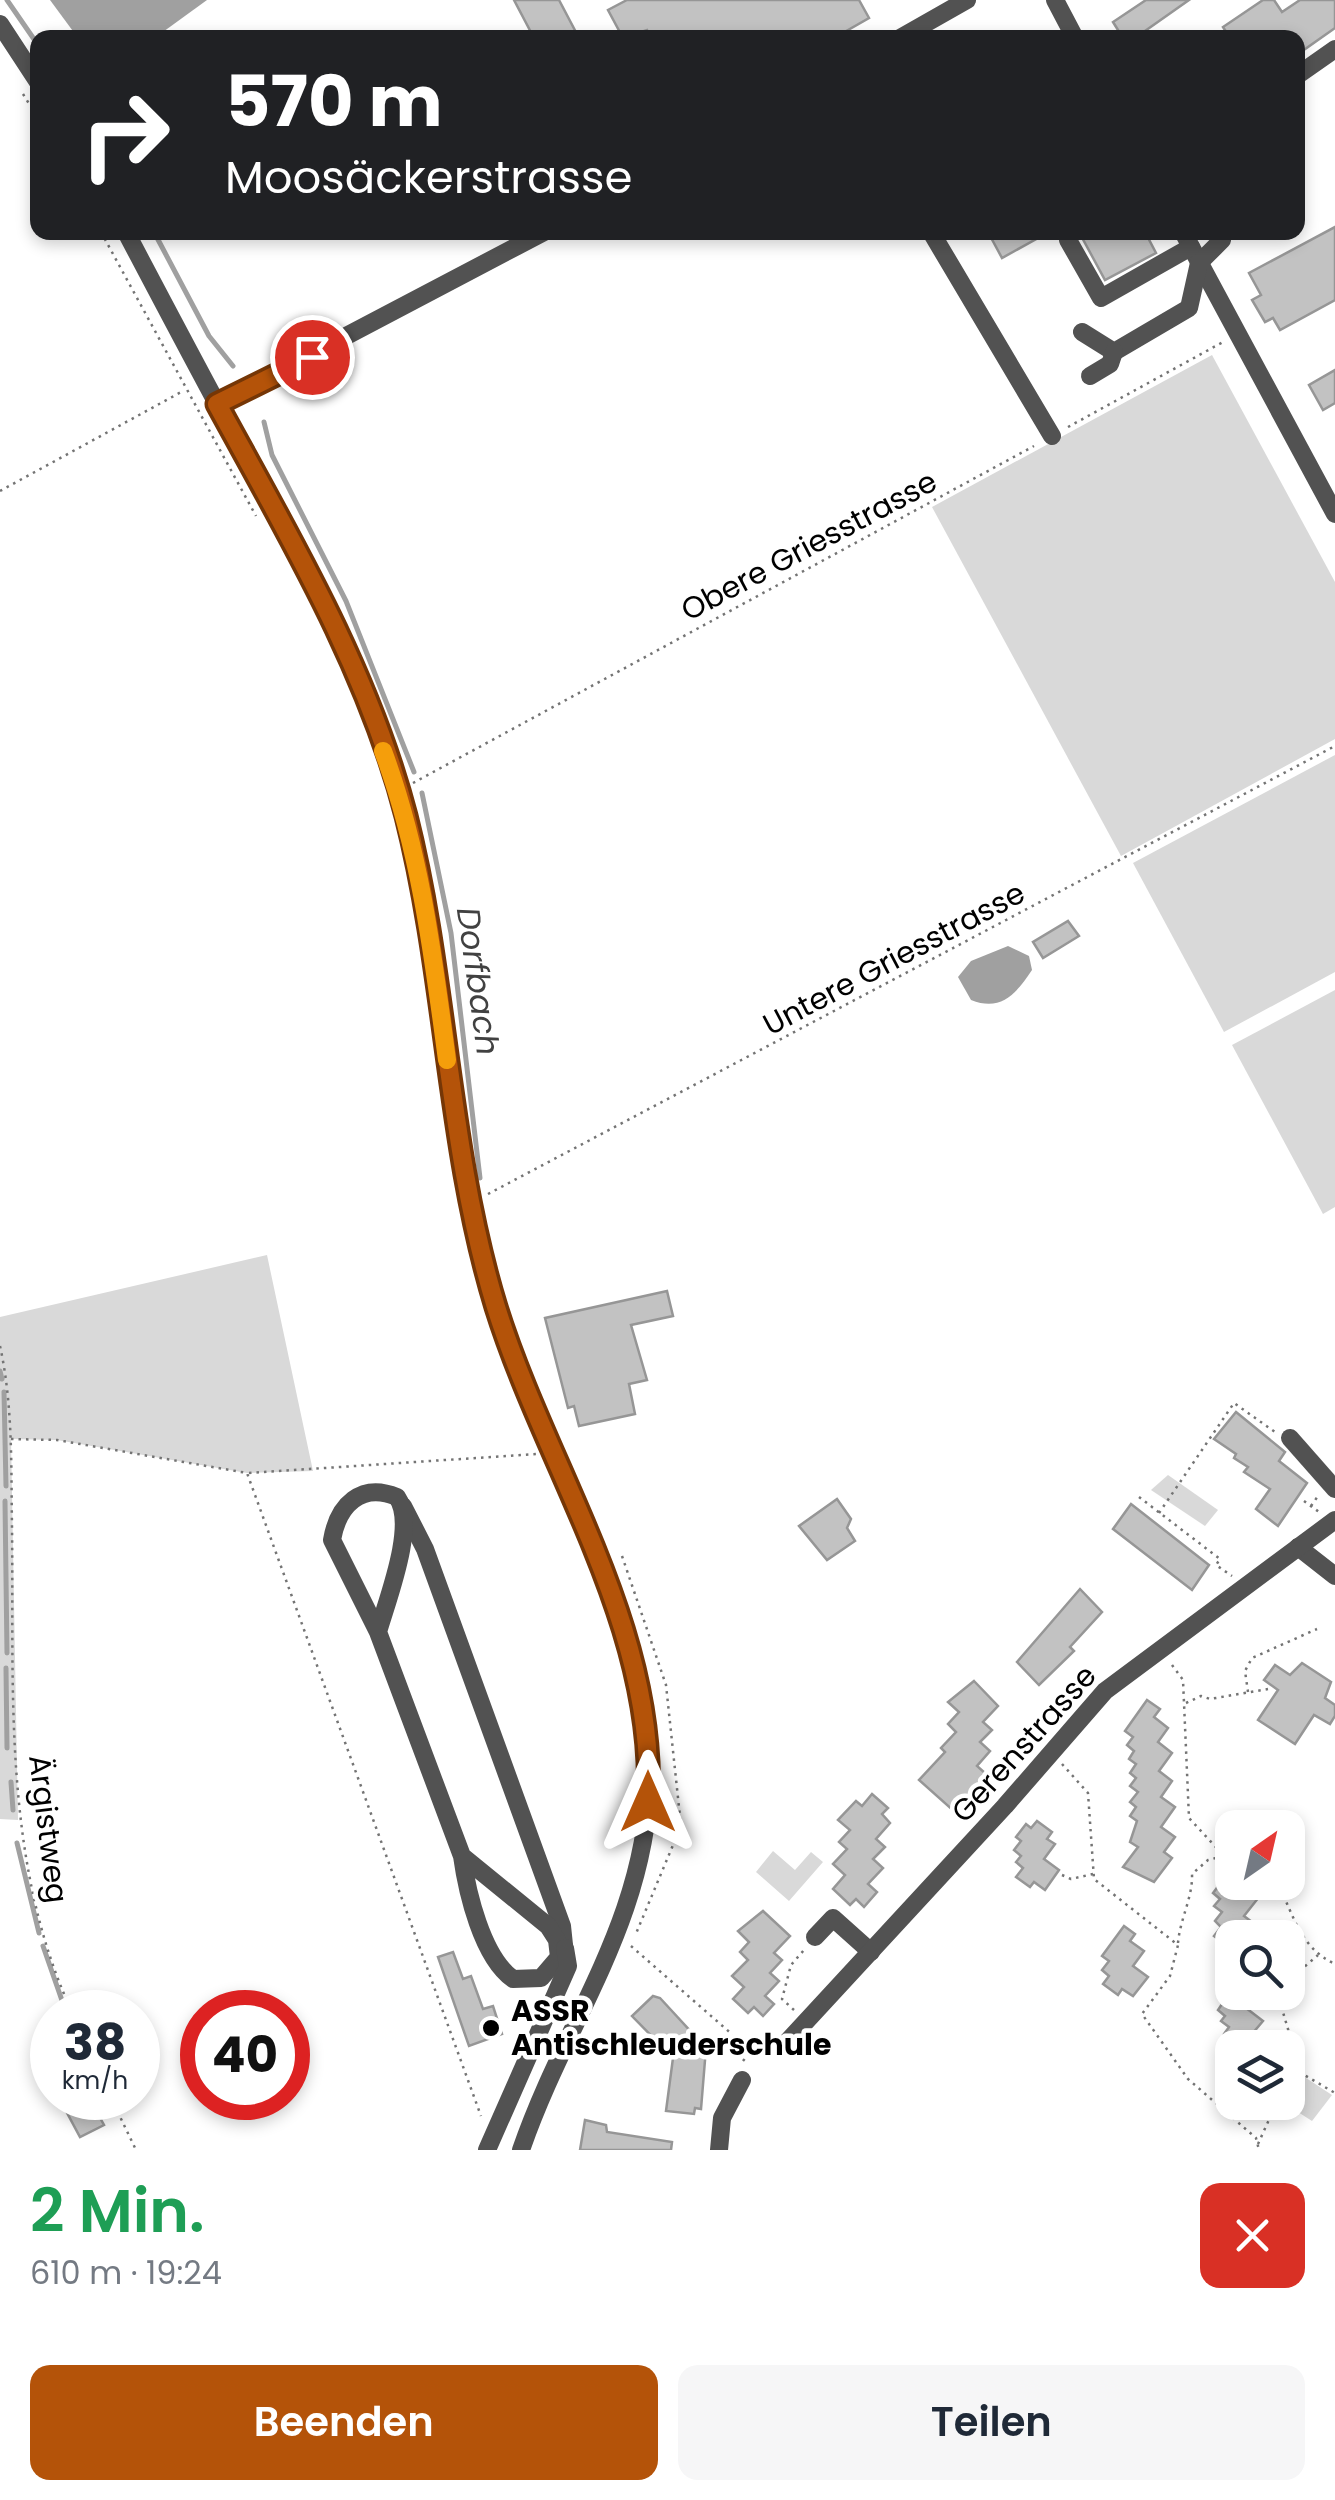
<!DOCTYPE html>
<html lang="de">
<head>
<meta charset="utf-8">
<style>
	body { margin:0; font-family:Poppins,sans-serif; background:#f6f6f7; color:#1f2937; height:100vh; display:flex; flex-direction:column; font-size:38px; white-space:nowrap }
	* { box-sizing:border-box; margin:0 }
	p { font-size:32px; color:#747a83 }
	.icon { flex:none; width:55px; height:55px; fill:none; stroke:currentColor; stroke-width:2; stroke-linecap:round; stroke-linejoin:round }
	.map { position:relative; height:2150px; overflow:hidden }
	.panel { display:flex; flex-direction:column; background:#fff; flex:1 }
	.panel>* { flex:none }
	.guide { position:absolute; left:30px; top:30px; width:1275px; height:210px; border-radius:20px; box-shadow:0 5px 15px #0003; background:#202124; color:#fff; overflow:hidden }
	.needle { width:65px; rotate:34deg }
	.buttons { position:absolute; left:1215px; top:1810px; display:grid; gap:20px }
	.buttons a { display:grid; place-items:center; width:90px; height:90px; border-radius:20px; background:#fff; box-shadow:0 5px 15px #0003; font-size:50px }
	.speed { position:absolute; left:30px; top:1990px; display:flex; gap:20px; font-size:50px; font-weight:700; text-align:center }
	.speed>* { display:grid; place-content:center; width:130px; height:130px; border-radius:50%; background:#fff; box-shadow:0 5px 15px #0003; line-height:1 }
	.speed small { font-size:25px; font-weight:400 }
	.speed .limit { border:15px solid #d22; background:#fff; color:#111 }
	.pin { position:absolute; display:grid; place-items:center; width:85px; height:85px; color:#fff; margin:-42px; border:5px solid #fff; border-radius:50%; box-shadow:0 2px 10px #0007 }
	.me { position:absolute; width:110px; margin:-55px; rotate:0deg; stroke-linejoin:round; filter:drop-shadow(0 0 8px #0008) }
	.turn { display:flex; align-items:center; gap:35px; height:210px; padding:0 30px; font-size:45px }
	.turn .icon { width:130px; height:130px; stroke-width:2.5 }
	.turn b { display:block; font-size:70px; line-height:85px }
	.round { display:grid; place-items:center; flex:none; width:105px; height:105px; border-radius:20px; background:#f6f6f7 }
	.overview { display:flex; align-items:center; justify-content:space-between; height:170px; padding:0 30px }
	h1 { font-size:60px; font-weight:600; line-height:75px; color:#1e9e55 }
	.primary-button { display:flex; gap:20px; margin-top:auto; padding:20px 30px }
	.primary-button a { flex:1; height:115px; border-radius:20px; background:#b45309; color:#fff; font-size:40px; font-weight:600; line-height:115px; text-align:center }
	.primary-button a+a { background:#f6f6f7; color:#1f2937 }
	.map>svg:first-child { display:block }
	.green { fill:#d9d9d9 }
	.water { fill:#a0a0a0 }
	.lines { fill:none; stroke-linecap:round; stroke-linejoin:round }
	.stream { stroke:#a0a0a0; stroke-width:5 }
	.building { fill:#c2c2c2; stroke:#969696; stroke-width:2.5 }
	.path { stroke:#747474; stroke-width:2.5; stroke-dasharray:2.5 5; stroke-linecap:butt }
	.minor { stroke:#525252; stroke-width:18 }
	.route-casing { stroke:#753606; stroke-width:25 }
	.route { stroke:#b45309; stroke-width:18 }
	.slow { stroke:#f59e0b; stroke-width:18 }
	.poi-dot { fill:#000; stroke:#fff; stroke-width:4 }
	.labels { text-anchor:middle; stroke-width:9; stroke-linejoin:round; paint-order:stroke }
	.street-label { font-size:30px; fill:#000; stroke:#fff }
	.poi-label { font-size:30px; font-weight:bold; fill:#000; stroke:#fff; text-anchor:start }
	.water-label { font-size:32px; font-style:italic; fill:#414141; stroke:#fff }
</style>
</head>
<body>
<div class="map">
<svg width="1335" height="2150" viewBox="0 0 1335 2150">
	<rect width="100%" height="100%" fill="#fff"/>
	<!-- green -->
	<g class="green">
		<path d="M 1212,355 L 1335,582 L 1335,739 L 1121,856 L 932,507 Z"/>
		<path d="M 1335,755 L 1335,972 L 1224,1032 L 1133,863 Z"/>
		<path d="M 1335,990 L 1335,1207 L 1323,1214 L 1232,1045 Z"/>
		<path d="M 267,1255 L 313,1471 L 247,1473 L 57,1440 L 11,1439 L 18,1820 L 0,1819 L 0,1317 Z"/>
		<path d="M 1168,1475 L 1218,1510 L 1205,1526 L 1151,1490 Z"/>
		<path d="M 773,1851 L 795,1870 L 811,1852 L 823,1862 L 789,1901 L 756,1872 Z"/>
		<path d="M 1303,2076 L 1332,2095 L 1312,2121 L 1284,2103 Z"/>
	</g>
	<!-- water -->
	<g class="water">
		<path d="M 50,0 L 207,0 L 156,37 L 78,38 Z"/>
		<path d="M 1008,946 L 1029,956 L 1032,970 C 1016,994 1001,1012 971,1000 L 958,977 L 971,961 Z"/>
	</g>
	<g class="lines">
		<!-- stream -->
		<g class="stream">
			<path d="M 7,0 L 38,45"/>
			<path d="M 154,232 L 209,336 L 233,366"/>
			<path d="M 264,422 L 272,455 L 346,601 L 414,772"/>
			<path d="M 422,793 L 451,933 L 480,1178"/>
			<path d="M 0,1371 L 2,1379"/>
			<path d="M 4,1392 L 6,1486"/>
			<path d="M 5,1501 L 7,1653"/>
			<path d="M 6,1668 L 7,1748"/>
			<path d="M 11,1782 L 13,1810"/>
			<path d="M 17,1843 L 39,1933"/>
			<path d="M 43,1946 L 66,2012"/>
		</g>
	</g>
	<!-- building -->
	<g class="building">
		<path d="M 514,0 L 559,0 L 579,38 L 534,38 Z"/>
		<path d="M 627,0 L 859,0 L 869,18 L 834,38 L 651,38 L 647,30 L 623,38 L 608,10 Z"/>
		<path d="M 1146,0 L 1189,0 L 1135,38 L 1123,38 L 1113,22 Z"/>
		<path d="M 1263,0 L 1274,0 L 1282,12 L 1300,0 L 1335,0 L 1335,28 L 1298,54 L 1298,38 L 1230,38 L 1223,27 Z"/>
		<path d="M 1335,227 L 1335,300 L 1280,330 L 1273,318 L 1265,322 L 1252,300 L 1261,295 L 1249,273 Z"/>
		<path d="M 988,232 L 1049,232 L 1002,258 Z"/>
		<path d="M 1079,232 L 1145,232 L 1156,253 L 1105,280 Z"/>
		<path d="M 1335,370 L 1335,403 L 1323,410 L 1309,385 Z"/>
		<path d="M 1068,921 L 1079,936 L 1043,958 L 1033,942 Z"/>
		<path d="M 667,1291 L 673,1316 L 631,1325 L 647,1380 L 629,1384 L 635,1414 L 579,1426 L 574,1406 L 568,1408 L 545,1318 Z"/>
		<path d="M 1236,1412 L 1285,1452 L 1279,1461 L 1307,1483 L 1278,1526 L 1256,1509 L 1270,1489 L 1244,1472 L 1248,1467 L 1234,1458 L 1236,1454 L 1214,1439 Z"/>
		<path d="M 837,1499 L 851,1519 L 847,1528 L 855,1541 L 827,1560 L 799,1526 Z"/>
		<path d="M 1131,1504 L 1209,1565 L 1192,1590 L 1113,1529 Z"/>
		<path d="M 1080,1589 L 1102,1612 L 1070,1647 L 1074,1651 L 1039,1685 L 1017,1662 Z"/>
		<path d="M 1302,1663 L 1331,1682 L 1325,1698 L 1335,1705 L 1335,1716 L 1330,1724 L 1314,1715 L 1295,1744 L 1258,1720 L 1278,1690 L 1264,1680 L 1275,1665 L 1290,1675 Z"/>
		<path d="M 974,1681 L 998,1706 L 983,1722 L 992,1730 L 980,1742 L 990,1751 L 977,1766 L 986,1774 L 956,1813 L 919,1780 L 945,1752 L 941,1748 L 956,1732 L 948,1724 L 959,1712 L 948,1702 Z"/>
		<path d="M 1147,1700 L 1160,1709 L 1154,1717 L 1168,1728 L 1158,1742 L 1172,1753 L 1159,1771 L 1172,1781 L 1161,1797 L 1175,1807 L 1161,1827 L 1175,1837 L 1164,1852 L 1172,1858 L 1154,1882 L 1123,1867 L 1138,1847 L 1130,1842 L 1137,1821 L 1130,1816 L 1136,1807 L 1130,1802 L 1138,1792 L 1130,1786 L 1136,1778 L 1130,1773 L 1136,1764 L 1129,1759 L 1134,1751 L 1127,1745 L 1133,1737 L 1125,1731 Z"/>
		<path d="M 872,1794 L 888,1808 L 882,1814 L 890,1823 L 876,1839 L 885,1847 L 873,1859 L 883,1868 L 868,1884 L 877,1892 L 864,1907 L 856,1899 L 850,1905 L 833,1889 L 845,1875 L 833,1864 L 847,1849 L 839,1842 L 850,1830 L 838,1820 L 856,1801 L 862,1806 Z"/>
		<path d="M 1037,1821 L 1052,1832 L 1047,1839 L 1055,1844 L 1044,1859 L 1059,1870 L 1045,1890 L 1034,1882 L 1030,1887 L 1016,1877 L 1023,1868 L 1016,1862 L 1021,1856 L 1014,1850 L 1021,1841 L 1016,1837 L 1026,1824 L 1031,1828 Z"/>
		<path d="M 1222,1881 L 1241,1882 L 1259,1897 L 1244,1916 L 1260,1928 L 1253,1938 L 1232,1938 L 1232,1950 L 1214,1936 L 1221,1927 L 1215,1921 L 1222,1912 L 1214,1906 L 1220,1899 L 1213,1893 Z"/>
		<path d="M 763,1911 L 790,1936 L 774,1953 L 782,1960 L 770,1973 L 779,1981 L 765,1996 L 774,2004 L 763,2016 L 754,2007 L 748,2013 L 733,1999 L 744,1987 L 732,1976 L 748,1960 L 740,1952 L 749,1942 L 738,1931 Z"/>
		<path d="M 1124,1926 L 1135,1934 L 1130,1941 L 1144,1951 L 1133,1966 L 1148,1977 L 1133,1996 L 1122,1989 L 1118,1995 L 1103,1984 L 1109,1976 L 1102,1970 L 1109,1961 L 1102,1956 Z"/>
		<path d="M 453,1952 L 463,1979 L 471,1976 L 483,2009 L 493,2006 L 502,2034 L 469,2046 L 438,1957 Z"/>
		<path d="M 1230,1992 L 1259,1992 L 1246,2008 L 1263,2021 L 1252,2034 L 1269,2048 L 1225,2048 L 1231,2040 L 1224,2034 L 1229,2027 L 1221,2021 L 1225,2016 L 1218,2010 Z"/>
		<path d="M 653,1996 L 660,1998 L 706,2048 L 701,2109 L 695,2108 L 694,2114 L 666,2111 L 673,2058 L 632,2016 Z"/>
		<path d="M 89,2098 L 104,2125 L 80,2137 L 65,2109 Z"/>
		<path d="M 585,2120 L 606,2125 L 607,2132 L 672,2142 L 671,2150 L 580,2150 Z"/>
	</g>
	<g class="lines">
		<!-- path -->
		<g class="path">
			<path d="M 23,94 L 38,118"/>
			<path d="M 101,232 L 256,516"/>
			<path d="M 1068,427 L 1223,342"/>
			<path d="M 0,491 L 183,391"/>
			<path d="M 413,783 L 1034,446"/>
			<path d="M 488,1194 L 1335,746"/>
			<path d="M 0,1346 C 13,1405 11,1466 12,1527 C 14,1689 2,1862 72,2012"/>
			<path d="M 11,1439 L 57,1440 L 247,1473 L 481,2116"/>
			<path d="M 249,1473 L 536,1454"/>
			<path d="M 1139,1497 L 1220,1559 L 1216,1565 L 1232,1576"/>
			<path d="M 1304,1501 L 1319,1512"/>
			<path d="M 1311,1506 L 1318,1496"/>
			<path d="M 1159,1513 L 1234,1403 L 1275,1432"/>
			<path d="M 622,1556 L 666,1685 L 681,1826 L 635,1936"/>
			<path d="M 1172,1665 L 1183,1680 L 1189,1818 L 1224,1856"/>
			<path d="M 1248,1692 L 1245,1671 L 1252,1658 L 1317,1629"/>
			<path d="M 1186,1703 L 1201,1696 L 1210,1699 L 1268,1689"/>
			<path d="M 1062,1764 L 1088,1793 L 1094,1879 L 1178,1945 L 1170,1976 L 1142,2014 L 1188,2079 L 1256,2138 L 1259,2150"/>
			<path d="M 1062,1875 L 1071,1879 L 1093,1874"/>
			<path d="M 1277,1882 C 1294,1915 1299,1947 1335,1964"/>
			<path d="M 1178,1943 C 1180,1919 1193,1897 1192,1874 L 1208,1860 L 1224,1856 L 1232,1860"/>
			<path d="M 631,1946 L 750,2050"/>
			<path d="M 1288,1981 L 1318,1955"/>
			<path d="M 1277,1992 L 1301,2073 L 1335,2093"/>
			<path d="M 794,2010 L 782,1999 L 791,1965 L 804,1950"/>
			<path d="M 743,2061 L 770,2027"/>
			<path d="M 1288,2063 L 1301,2073 L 1288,2090"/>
			<path d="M 111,2098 L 136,2150"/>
			<path d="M 1258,2144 L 1277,2102"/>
		</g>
		<!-- minor -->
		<g class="minor">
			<path d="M 1055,0 L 1075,38"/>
			<path d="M 0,24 L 38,82"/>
			<path d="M 900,38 L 967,0"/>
			<path d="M 1298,75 L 1335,49"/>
			<path d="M 126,232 C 166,308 206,384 247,459 C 309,573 372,688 405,815 C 447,977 445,1148 497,1309 C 543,1451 654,1625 650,1775 C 646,1924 567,2017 521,2150"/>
			<path d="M 931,232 L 1052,436"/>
			<path d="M 1183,232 L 1335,514"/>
			<path d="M 1068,240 L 1101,298 L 1191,247"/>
			<path d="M 1082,332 L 1114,352 L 1189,308 L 1199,263 L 1222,240 L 1217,232"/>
			<path d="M 1090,376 L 1110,364 L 1114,352"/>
			<path d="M 217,404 L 544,232"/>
			<path d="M 1290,1438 L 1335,1489"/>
			<path d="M 403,1506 L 425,1549 L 562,1926 L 564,1945"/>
			<path d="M 1298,1547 L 1335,1576"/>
			<path d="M 378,1632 C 387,1600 417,1525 397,1497 C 361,1482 338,1505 332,1540 L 378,1632 L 462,1856 C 467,1892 482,1957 513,1979 L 541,1978 L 559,1957 L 557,1940 L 548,1926 L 462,1856"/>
			<path d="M 815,1937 L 833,1918 L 871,1952"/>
			<path d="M 787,2042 L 1005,1806 L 1105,1691 L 1335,1520"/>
			<path d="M 487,2150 L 568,1966 L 565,1948"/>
			<path d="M 719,2150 L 722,2118 L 742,2080"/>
		</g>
	</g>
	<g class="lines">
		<!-- route casing -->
		<g class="route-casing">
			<path id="route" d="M 312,357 L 217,404 C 289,536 368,669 406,816 C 447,978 447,1147 496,1307 C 547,1470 657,1625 648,1802"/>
		</g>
		<!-- route -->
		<use href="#route" class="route"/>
		<!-- slow -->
		<path class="slow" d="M 383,751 C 420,850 433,955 447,1060"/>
	</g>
	<!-- markers -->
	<circle class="poi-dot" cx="491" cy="2028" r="10"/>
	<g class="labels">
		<!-- street labels -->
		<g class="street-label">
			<text transform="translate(809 546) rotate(-28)" y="10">Obere Griesstrasse</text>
			<text transform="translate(894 959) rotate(-28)" y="10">Untere Griesstrasse</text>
			<text transform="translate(1024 1744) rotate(-48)" y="10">Gerenstrasse</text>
			<text transform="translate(48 1829) rotate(83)" y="10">Ärgistweg</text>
		</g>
		<!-- poi labels -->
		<g class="poi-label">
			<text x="511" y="2021">ASSR<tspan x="511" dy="34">Antischleuderschule</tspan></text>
		</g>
		<!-- water labels -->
		<g class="water-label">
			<text transform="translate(478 981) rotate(82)" y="11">Dorfbach</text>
		</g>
	</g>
</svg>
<div class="buttons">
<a><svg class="needle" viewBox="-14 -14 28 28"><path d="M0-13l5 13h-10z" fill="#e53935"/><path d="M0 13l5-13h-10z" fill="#747a83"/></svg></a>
<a><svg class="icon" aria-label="search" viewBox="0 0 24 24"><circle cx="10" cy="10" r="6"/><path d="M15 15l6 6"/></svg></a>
<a><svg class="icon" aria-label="layers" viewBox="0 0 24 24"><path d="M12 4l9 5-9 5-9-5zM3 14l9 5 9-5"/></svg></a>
</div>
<div class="speed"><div>38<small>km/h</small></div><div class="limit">40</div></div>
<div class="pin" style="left:312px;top:357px;background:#d93025"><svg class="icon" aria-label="arrive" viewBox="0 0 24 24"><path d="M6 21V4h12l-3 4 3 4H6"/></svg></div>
<svg class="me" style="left:648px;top:1802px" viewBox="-20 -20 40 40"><path d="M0-17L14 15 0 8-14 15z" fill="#b45309" stroke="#fff" stroke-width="4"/></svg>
<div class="guide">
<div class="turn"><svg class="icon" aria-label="right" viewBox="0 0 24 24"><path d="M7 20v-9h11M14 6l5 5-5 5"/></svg><div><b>570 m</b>Moosäckerstrasse</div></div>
</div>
</div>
<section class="panel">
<div class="overview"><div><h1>2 Min.</h1><p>610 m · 19:24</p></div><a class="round" style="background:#d93025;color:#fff"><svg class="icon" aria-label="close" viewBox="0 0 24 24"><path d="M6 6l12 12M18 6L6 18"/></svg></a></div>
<div class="primary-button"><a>Beenden</a><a>Teilen</a></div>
</section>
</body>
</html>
